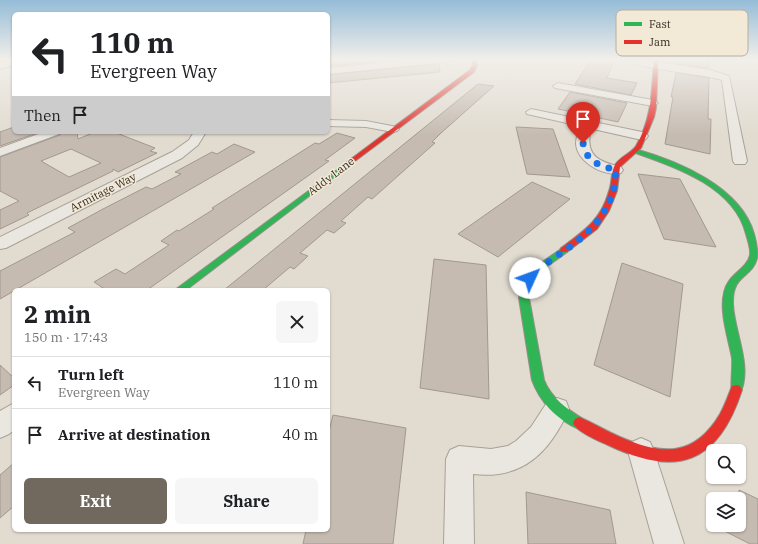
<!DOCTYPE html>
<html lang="en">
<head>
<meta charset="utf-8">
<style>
	body { margin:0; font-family:"IBM Plex Serif",serif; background:#f6f6f6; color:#202124; height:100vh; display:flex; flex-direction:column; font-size:15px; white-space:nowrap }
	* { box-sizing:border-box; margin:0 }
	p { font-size:13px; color:#757577 }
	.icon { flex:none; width:22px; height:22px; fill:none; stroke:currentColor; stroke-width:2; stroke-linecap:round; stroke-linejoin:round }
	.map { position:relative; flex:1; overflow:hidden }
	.side { position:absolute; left:12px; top:288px; width:318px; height:244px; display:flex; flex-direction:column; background:#fff; border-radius:6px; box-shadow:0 1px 3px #0004 }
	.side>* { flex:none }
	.hud { position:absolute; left:12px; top:12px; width:318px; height:122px; border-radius:6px; box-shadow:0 1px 3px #0004; background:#fff; color:#202124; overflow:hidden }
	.controls { position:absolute; left:706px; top:444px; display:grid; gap:8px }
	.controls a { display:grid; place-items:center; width:40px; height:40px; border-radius:6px; background:#fff; box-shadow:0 1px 3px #0004; font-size:20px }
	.pin { position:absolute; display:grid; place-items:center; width:34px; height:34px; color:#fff; margin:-41px -17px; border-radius:50% 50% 50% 0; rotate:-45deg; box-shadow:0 0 4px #0007 }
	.pin .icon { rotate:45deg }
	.me { position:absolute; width:44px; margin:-22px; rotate:47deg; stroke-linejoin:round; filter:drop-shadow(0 0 3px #0008) }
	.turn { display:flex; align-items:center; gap:14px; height:84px; padding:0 12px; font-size:18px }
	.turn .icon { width:52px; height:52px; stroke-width:2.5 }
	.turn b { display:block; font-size:28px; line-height:34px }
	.then { display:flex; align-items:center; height:38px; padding:0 12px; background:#0003; gap:8px; font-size:15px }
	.round { display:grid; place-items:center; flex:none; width:42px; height:42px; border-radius:6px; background:#f6f6f6 }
	.overview { display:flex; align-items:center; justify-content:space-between; height:68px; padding:0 12px }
	h1 { font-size:24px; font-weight:700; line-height:30px }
	.button { display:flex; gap:8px; margin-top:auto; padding:8px 12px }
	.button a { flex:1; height:46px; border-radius:6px; background:#71685e; color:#fff; font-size:16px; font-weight:700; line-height:46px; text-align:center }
	.button a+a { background:#f6f6f6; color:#202124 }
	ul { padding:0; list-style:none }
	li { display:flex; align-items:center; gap:12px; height:52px; padding:0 12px; border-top:1px solid #e0e0e0 }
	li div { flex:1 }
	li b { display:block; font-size:15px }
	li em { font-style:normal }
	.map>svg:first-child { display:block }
	.building { fill:#c5bbb1; stroke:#a2988f; fill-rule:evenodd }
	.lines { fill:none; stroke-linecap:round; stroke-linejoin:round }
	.street-casing { stroke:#a7a198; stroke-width:2 }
	.fast-casing { stroke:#979088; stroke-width:2 }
	.jam-casing { stroke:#979088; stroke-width:2 }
	.street { fill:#eae7e0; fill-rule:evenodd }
	.fast { fill:#30b455; fill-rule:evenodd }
	.jam { fill:#e5322d; fill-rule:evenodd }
	.route { stroke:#1a73e8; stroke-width:7; stroke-dasharray:0 12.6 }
	.labels { text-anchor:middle; stroke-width:3; stroke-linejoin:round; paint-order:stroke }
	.far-street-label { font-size:11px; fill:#352a21; stroke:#f2e9d7 }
	.key { fill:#f2e9d7; stroke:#b9b0a0; stroke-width:1 }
	.key-label { font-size:11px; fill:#352a21 }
</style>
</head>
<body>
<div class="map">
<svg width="758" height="544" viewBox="0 0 758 544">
	<rect width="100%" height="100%" fill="#e1dbd0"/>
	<!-- building -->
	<g class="building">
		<path d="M 328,59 L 401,59 L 328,66 Z"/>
		<path d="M 591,59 L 615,59 L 607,78 L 637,83 L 631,95 L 575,84 Z"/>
		<path d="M 678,59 L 709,59 L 709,68 L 677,64 Z"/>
		<path d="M 439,64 L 440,72 L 328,83 L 328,75 Z"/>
		<path d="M 676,73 L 709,78 L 708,119 L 711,119 L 710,154 L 665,144 L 673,97 L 671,97 Z"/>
		<path d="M 478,84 L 494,86 L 441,133 L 432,142 L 435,143 L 372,199 L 368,197 L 341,221 L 346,223 L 334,233 L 327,230 L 300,253 L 308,256 L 294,269 L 290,267 L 263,290 L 224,290 Z"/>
		<path d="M 570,92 L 575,93 L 627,103 L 618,122 L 558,109 Z"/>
		<path d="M 14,127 L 14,132 L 40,132 L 0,146 L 0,132 Z"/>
		<path d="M 516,127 L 553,129 L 570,177 L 527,174 Z"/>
		<path d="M 62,132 L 77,132 L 78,139 L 95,132 L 114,132 L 155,148 L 150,151 L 157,153 L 118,172 L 113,169 L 113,171 L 27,213 L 29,215 L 0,229 L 0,210 L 19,201 L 0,191 L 0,157 L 60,135 ZM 71,149 L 101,163 L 69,177 L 41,161 Z"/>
		<path d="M 337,133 L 355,138 L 325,160 L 329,161 L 147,290 L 106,290 L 94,282 L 116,269 L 125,274 L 169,245 L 161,241 L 177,230 L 179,231 L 214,209 L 212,208 L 315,143 L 319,144 Z"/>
		<path d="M 234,144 L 255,152 L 0,299 L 0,271 L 75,232 L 68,228 L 103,209 L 146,187 L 152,189 L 181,174 L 175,172 L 212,152 L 217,154 Z"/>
		<path d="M 638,174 L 680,179 L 716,247 L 664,239 Z"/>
		<path d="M 532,182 L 570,199 L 498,257 L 458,234 Z"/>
		<path d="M 434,259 L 486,265 L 489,399 L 420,388 Z"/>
		<path d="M 622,263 L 683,284 L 670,397 L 594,365 Z"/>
		<path d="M 0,365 L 14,378 L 14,385 L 0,395 Z"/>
		<path d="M 333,415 L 406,428 L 393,544 L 303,544 L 306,530 L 328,530 L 328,435 Z"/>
		<path d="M 14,463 L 14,506 L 0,518 L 0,475 Z"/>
		<path d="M 739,490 L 758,499 L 758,544 L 750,544 L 713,525 L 739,525 Z"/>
		<path d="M 526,492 L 610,510 L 616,544 L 528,544 Z"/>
	</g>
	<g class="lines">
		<!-- street casing -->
		<g class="street-casing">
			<g id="street">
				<path d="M 14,59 L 14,65 L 0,69 L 0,63 Z"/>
				<path d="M 419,59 L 451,59 L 447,62 L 328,74 L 328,68 Z"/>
				<path d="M 627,59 L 638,59 L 710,70 L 729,76 L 747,161 L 745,164 L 735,164 L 733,161 L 722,80 C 701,73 638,70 627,59 Z"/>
				<path d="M 558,83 L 653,100 L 658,103 L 653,106 L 555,88 L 553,86 Z"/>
				<path d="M 531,109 L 642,132 L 646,133 L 648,136 L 646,139 L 642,140 L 527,114 L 526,112 Z"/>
				<path d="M 328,120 L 366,121 L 397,127 L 399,129 L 397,131 L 393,132 L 366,127 L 328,126 Z"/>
				<path d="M 584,129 L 588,131 L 590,133 C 586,157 600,162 621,167 L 623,170 L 621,173 C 600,178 564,154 580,131 Z"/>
				<path d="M 44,132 L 61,132 L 59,134 L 0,156 L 0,148 Z"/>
				<path d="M 194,132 L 206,132 L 198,145 L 182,158 L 6,248 L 0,249 L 0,237 L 172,152 L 189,140 Z"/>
				<path d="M 557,398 L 566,401 L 569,409 C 550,452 523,480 473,474 L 474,544 L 444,544 L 446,459 L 450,450 L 459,446 L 491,449 L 508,446 L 516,441 L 531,427 L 548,401 Z"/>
				<path d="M 14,403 L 14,430 L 9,434 L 0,438 L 0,411 Z"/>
				<path d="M 641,438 L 650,442 L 654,451 L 684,544 L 654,544 L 628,451 L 632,442 Z"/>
			</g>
		</g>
		<!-- fast casing -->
		<g class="fast-casing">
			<g id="fast">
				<path d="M 635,149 C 678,161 741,187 754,234 C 756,241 758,250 757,258 C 752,279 732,273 733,304 C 734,332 753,366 740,394 L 736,395 L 732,394 C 730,389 733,367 732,358 C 728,336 715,301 729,281 C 735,272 748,266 750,255 C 751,249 748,241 746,234 C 734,186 675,167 633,152 L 633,150 Z"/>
				<path d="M 345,164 L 347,165 L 347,167 L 186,290 L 175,290 Z"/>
				<path d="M 564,247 L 567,248 L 568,250 L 567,252 L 538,273 L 532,284 L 529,298 L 544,380 C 551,398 567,409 583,419 L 585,423 L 583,427 L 579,429 C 557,420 540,402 532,380 L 519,298 L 522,284 L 532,269 Z"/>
			</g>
		</g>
		<!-- jam casing -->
		<g class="jam-casing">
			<g id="jam">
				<path d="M 471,59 L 475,59 L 477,65 L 474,72 L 347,167 L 343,167 L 343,165 L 470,70 L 473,65 Z"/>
				<path d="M 654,59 L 658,59 L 656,108 L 654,117 L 641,148 L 620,167 L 617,191 L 609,211 L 597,229 L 567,252 L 561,252 L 560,250 L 561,248 C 584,231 601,220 609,191 C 612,183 611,174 614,167 C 618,157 631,154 636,146 C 652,119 652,89 654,59 Z"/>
				<path d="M 736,385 L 740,386 L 742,390 C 718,464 677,478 608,445 C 599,441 577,432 573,423 L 575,419 L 579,417 C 593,423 606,431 620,437 C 662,455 694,458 720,414 C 725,405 728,396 732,386 Z"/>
			</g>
		</g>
		<!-- street -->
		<use href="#street" class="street"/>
		<!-- fast -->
		<use href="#fast" class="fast"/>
		<!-- jam -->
		<use href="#jam" class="jam"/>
	</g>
	<!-- sky -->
	<linearGradient id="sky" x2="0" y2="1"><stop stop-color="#95bcd7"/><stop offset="0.44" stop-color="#f2efea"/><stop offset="1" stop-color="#f2efea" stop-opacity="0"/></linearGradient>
	<rect width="758" height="135" fill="url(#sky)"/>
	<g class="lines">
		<!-- route -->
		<path class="route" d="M 530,278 C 538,268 550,261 561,253 C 584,237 605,220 613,191 C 615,185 615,177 616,170 C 600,166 586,162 583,143"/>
	</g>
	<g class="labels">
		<!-- far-street labels -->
		<g class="far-street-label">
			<text transform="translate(331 176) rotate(-37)" y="4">Addy Lane</text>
			<text transform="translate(103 192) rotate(-27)" y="4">Armitage Way</text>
		</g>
	</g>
	<!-- legend -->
	<rect x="616" y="10" width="132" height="46" rx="6" class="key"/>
	<rect x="624" y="22" width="18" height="4" fill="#30b455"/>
	<rect x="624" y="40" width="18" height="4" fill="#e5322d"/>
	<g class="key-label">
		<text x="649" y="28">Fast</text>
		<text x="649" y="46">Jam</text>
	</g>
</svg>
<div class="controls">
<a><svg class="icon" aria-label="search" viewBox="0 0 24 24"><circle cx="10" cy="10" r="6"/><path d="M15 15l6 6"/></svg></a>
<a><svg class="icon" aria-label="layers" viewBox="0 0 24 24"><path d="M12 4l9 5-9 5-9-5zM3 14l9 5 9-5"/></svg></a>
</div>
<div class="pin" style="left:583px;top:143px;background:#d93025"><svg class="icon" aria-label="arrive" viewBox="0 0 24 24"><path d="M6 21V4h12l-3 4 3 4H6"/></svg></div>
<svg class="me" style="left:530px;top:278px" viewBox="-20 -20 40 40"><circle r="19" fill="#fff"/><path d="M0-13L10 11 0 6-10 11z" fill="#1a73e8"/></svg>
<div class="hud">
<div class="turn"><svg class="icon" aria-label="left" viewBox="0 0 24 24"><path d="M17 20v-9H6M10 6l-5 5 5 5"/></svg><div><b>110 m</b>Evergreen Way</div></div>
<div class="then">Then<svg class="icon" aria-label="arrive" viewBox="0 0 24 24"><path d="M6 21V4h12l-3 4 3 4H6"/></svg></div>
</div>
<section class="side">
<div class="overview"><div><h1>2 min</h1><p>150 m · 17:43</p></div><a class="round"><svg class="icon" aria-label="close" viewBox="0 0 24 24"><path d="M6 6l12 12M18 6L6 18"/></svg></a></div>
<ul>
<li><svg class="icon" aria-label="left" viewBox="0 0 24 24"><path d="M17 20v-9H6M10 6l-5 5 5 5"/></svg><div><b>Turn left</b><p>Evergreen Way</p></div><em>110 m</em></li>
<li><svg class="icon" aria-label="arrive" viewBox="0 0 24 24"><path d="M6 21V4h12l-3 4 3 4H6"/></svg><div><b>Arrive at destination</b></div><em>40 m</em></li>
</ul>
<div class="button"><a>Exit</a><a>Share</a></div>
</section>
</div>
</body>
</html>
